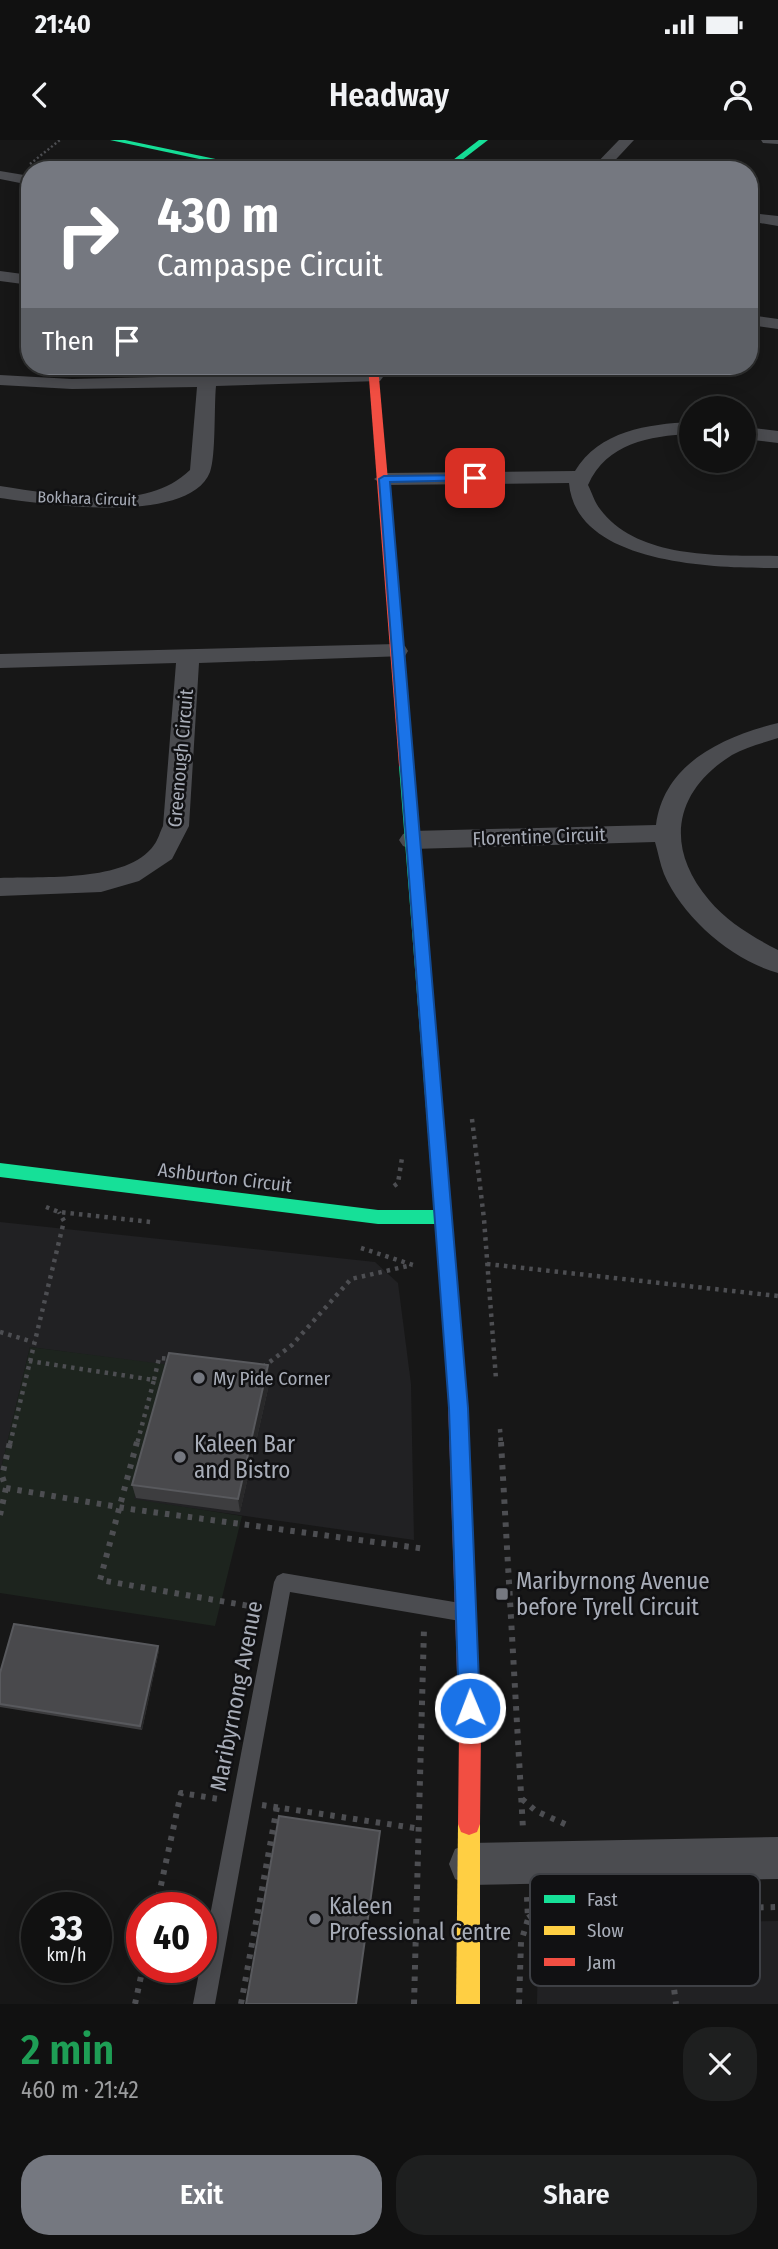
<!DOCTYPE html>
<html lang="en">
<head>
<meta charset="utf-8">
<style>
	body { margin:0; font-family:"Fira Sans Condensed",sans-serif; background:#1e1f1f; color:#f1f3f6; height:100vh; display:flex; flex-direction:column; font-size:26px; white-space:nowrap }
	* { box-sizing:border-box; margin:0 }
	p { font-size:23px; color:#9c9d9f }
	.icon { flex:none; width:38px; height:38px; fill:none; stroke:currentColor; stroke-width:2; stroke-linecap:round; stroke-linejoin:round }
	.map { position:relative; height:1864px; overflow:hidden }
	.sheet { display:flex; flex-direction:column; background:#111; flex:1 }
	.sheet>* { flex:none }
	.top-card { position:absolute; left:21px; top:21px; width:737px; height:214px; border-radius:28px; box-shadow:0 4px 18px #0003,0 0 0 2px #303131; background:#757880; color:#fff; overflow:hidden }
	.fabs { position:absolute; left:679px; top:256px; display:grid; gap:14px }
	.fabs a { display:grid; place-items:center; width:77px; height:77px; border-radius:50%; background:#111; box-shadow:0 4px 18px #0003,0 0 0 2px #303131; font-size:35px }
	.speed { position:absolute; left:21px; top:1752px; display:flex; gap:14px; font-size:35px; font-weight:700; text-align:center }
	.speed>* { display:grid; place-content:center; width:91px; height:91px; border-radius:50%; background:#111; box-shadow:0 4px 18px #0003,0 0 0 2px #303131; line-height:1 }
	.speed small { font-size:18px; font-weight:400 }
	.speed .limit { border:10px solid #d22; background:#fff; color:#111 }
	.pin { position:absolute; display:grid; place-items:center; width:60px; height:60px; color:#fff; margin:-30px; border-radius:14px; box-shadow:0 4px 10px #0006 }
	.me { position:absolute; width:77px; margin:-38px; rotate:359deg; stroke-linejoin:round; filter:drop-shadow(0 0 5px #0008) }
	.turn { display:flex; align-items:center; gap:24px; height:147px; padding:0 21px; font-size:32px }
	.turn .icon { width:91px; height:91px; stroke-width:2.5 }
	.turn b { display:block; font-size:49px; line-height:60px }
	.then { display:flex; align-items:center; height:66px; padding:0 21px; background:#0003; gap:14px; font-size:26px }
	.round { display:grid; place-items:center; flex:none; width:74px; height:74px; border-radius:28px; background:#1e1f1f }
	.summary { display:flex; align-items:center; justify-content:space-between; height:119px; padding:0 21px }
	h1 { font-size:42px; font-weight:600; line-height:52px; color:#1e9e55 }
	.action { display:flex; gap:14px; margin-top:auto; padding:14px 21px }
	.action a { flex:1; height:80px; border-radius:28px; background:#757880; color:#fff; font-size:28px; font-weight:600; line-height:80px; text-align:center }
	.action a+a { background:#1e1f1f; color:#f1f3f6 }
	.status { display:flex; justify-content:space-between; align-items:center; height:49px; padding:0 35px; background:#111; direction:ltr }
	.status svg { height:19px; fill:currentColor }
	header { display:flex; justify-content:space-between; align-items:center; height:91px; padding:0 21px; background:#111; font-size:32px; font-weight:600 }
	.map>svg:first-child { display:block }
	.built { fill:#212123 }
	.green { fill:#1d241e }
	.lines { fill:none; stroke-linecap:round; stroke-linejoin:round }
	.path-far2 { stroke:#4d4e52; stroke-width:2.5; stroke-dasharray:2 2.5; stroke-linecap:butt }
	.path-far1 { stroke:#4d4e52; stroke-width:4.5; stroke-dasharray:3.5 5; stroke-linecap:butt }
	.path { stroke:#4d4e52; stroke-width:6; stroke-dasharray:4.5 7; stroke-linecap:butt }
	.lane { fill:#4b4c50; fill-rule:evenodd }
	.street { fill:#4b4c50; fill-rule:evenodd }
	.fast { fill:#16e098; fill-rule:evenodd }
	.slow { fill:#ffcf43; fill-rule:evenodd }
	.jam { fill:#f24e42; fill-rule:evenodd }
	.wall { fill:#3d3d3f }
	.shaded-wall { fill:#29292a }
	.building { fill:#49494c; stroke:#58595d; stroke-width:2 }
	.route { fill:#1a73e8; stroke:#114b97; stroke-width:2 }
	.poi-dot { fill:#757880; stroke:#111113; stroke-width:2.5 }
	.labels { text-anchor:middle; stroke-width:5; stroke-linejoin:round; paint-order:stroke }
	.far-street-label { font-size:16px; fill:#a8adb8; stroke:#111113 }
	.street-label { font-size:19px; fill:#a8adb8; stroke:#111113 }
	.poi-label { font-size:19px; fill:#a8adb8; stroke:#111113; text-anchor:start }
	.near-poi-label { font-size:23px; fill:#a8adb8; stroke:#111113; text-anchor:start }
	.near-street-label { font-size:23px; fill:#a8adb8; stroke:#111113 }
	.key { fill:#111113; stroke:#3e4045; stroke-width:2 }
	.key-label { font-size:19px; fill:#a8adb8 }
</style>
</head>
<body>
<div class="status"><b>21:40</b><svg viewBox="0 0 49 12"><path d="M0 12V9h3v3zM5 12V6h3v6zM10 12V3h3v9zM15 12V0h3v12zM26 1h20v11H26zM47 4h2v5h-2z"/></svg></div>
<header><svg class="icon" aria-label="back" viewBox="0 0 24 24"><path d="M15 5l-7 7 7 7"/></svg>Headway<svg class="icon" aria-label="person" viewBox="0 0 24 24"><circle cx="12" cy="8" r="4"/><path d="M4 21q1-7 8-7t8 7"/></svg></header>
<div class="map">
<svg width="778" height="1864" viewBox="0 0 778 1864">
	<rect width="100%" height="100%" fill="#171717"/>
	<!-- built -->
	<g class="built">
		<path d="M 0,1082 L 375,1122 L 398,1143 L 411,1244 L 414,1400 L 133,1360 L 171,1226 L 30,1207 L 0,1333 Z"/>
		<path d="M 778,1781 L 778,1864 L 537,1864 L 538,1808 L 547,1792 L 563,1784 Z"/>
	</g>
	<!-- green -->
	<path class="green" d="M 30,1207 L 171,1225 L 134,1359 L 242,1376 L 215,1486 L 0,1453 L 0,1333 Z"/>
	<g class="lines">
		<!-- path-far2 -->
		<g class="path-far2">
			<path d="M 282,23 L 315,30"/>
			<path d="M 30,24 L 60,0"/>
		</g>
		<!-- path-far1 -->
		<g class="path-far1">
			<path d="M 472,979 L 484,1079 L 496,1239"/>
			<path d="M 394,1046 L 398,1043 L 402,1018"/>
			<path d="M 46,1067 L 59,1072 L 151,1082"/>
			<path d="M 361,1108 L 413,1125"/>
			<path d="M 487,1124 L 778,1156"/>
			<path d="M 0,1192 L 33,1202"/>
			<path d="M 29,1221 L 154,1240 L 137,1304"/>
			<path d="M 263,1227 L 292,1205 L 351,1139 L 412,1125"/>
			<path d="M 154,1240 L 159,1218 L 171,1219"/>
			<path d="M 500,1289 L 501,1304"/>
			<path d="M 10,1304 L 64,1081 L 59,1072"/>
		</g>
		<!-- path -->
		<g class="path">
			<path d="M 137,1302 L 100,1440 L 255,1467"/>
			<path d="M 501,1302 L 523,1689"/>
			<path d="M 6,1348 L 130,1369 L 426,1409"/>
			<path d="M 0,1375 L 6,1348 L 2,1336 L 10,1302"/>
			<path d="M 522,1659 L 536,1671 L 567,1685"/>
			<path d="M 262,1665 L 421,1689"/>
			<path d="M 624,1757 L 652,1770 L 778,1767"/>
			<path d="M 156,1768 L 181,1653 L 219,1659"/>
			<path d="M 664,1770 L 676,1864"/>
			<path d="M 528,1778 L 555,1758"/>
			<path d="M 135,1864 L 143,1827"/>
			<path d="M 241,1864 L 277,1667"/>
			<path d="M 414,1864 L 424,1488"/>
			<path d="M 519,1864 L 521,1802 L 528,1779 L 527,1757"/>
		</g>
		<!-- lane -->
		<path class="lane" d="M 283,1433 L 460,1463 L 466,1466 L 469,1472 L 466,1478 L 460,1481 L 290,1452 L 215,1864 L 193,1864 L 274,1442 L 277,1436 Z"/>
		<!-- street -->
		<g class="street">
			<path d="M 619,0 L 634,0 L 606,30 L 590,30 Z"/>
			<path d="M 761,0 L 778,0 L 778,4 L 763,3 Z"/>
			<path d="M 0,31 L 30,36 L 30,45 L 0,39 Z"/>
			<path d="M 760,74 L 778,76 L 778,86 L 754,82 L 754,76 Z"/>
			<path d="M 0,131 L 30,135 L 30,145 L 0,141 Z"/>
			<path d="M 749,175 L 778,179 L 778,189 L 749,185 Z"/>
			<path d="M 374,232 L 383,237 L 380,241 L 216,246 C 214,266 216,316 210,332 C 189,386 43,364 0,358 L 0,346 C 57,354 144,375 190,330 L 197,247 L 72,249 L 0,245 L 0,235 L 72,239 Z"/>
			<path d="M 691,282 L 691,294 C 649,296 607,303 588,345 C 592,353 595,363 600,369 C 638,420 721,415 778,416 L 778,428 C 718,428 576,426 569,343 L 384,345 L 374,339 L 384,333 L 575,331 C 599,291 648,284 691,282 Z"/>
			<path d="M 744,287 L 778,291 L 778,303 L 744,299 Z"/>
			<path d="M 397,504 L 405,506 L 408,511 L 405,516 L 199,523 L 189,686 L 172,719 L 139,741 L 101,752 L 0,756 L 0,738 C 41,736 128,743 154,705 C 158,700 160,692 163,686 L 176,523 L 0,528 L 0,514 Z"/>
			<path d="M 778,583 L 778,598 C 763,603 746,607 732,615 C 674,651 664,707 709,760 C 727,782 753,797 778,810 L 778,833 C 732,820 683,778 664,734 C 660,724 658,712 655,702 L 412,709 L 403,706 L 399,700 L 403,694 L 412,691 L 656,685 C 664,623 724,596 778,583 Z"/>
			<path d="M 778,1697 L 778,1739 L 470,1745 L 455,1739 L 449,1724 L 455,1709 L 470,1703 Z"/>
		</g>
		<!-- fast -->
		<g class="fast">
			<path d="M 110,0 L 125,0 L 268,30 L 251,30 Z"/>
			<path d="M 479,0 L 488,0 L 449,30 L 440,30 Z"/>
			<path d="M 406,622 L 413,626 L 465,1230 L 462,1236 L 456,1238 L 450,1236 L 447,1230 L 435,1084 L 378,1084 L 0,1037 L 0,1023 L 378,1070 L 434,1070 L 399,626 Z"/>
		</g>
		<!-- slow -->
		<path class="slow" d="M 469,1673 L 477,1676 L 480,1684 L 480,1864 L 456,1864 L 458,1684 L 461,1676 Z"/>
		<!-- jam -->
		<g class="jam">
			<path d="M 368,226 L 378,226 L 413,626 L 406,630 L 399,626 Z"/>
			<path d="M 456,1222 L 462,1224 L 465,1230 L 481,1592 L 480,1684 L 477,1692 L 469,1695 L 461,1692 L 458,1684 L 459,1592 L 447,1230 L 450,1224 Z"/>
		</g>
	</g>
	<!-- wall -->
	<g class="wall">
		<path d="M 270,1240 L 240,1372 L 136,1358 L 132,1345 Z"/>
		<path d="M 158,1506 L 159,1510 L 142,1590 L 0,1567 L 0,1533 Z"/>
	</g>
	<!-- shaded-wall -->
	<g class="shaded-wall">
		<path d="M 268,1225 L 270,1240 L 240,1372 L 238,1359 Z"/>
		<path d="M 158,1506 L 159,1510 L 142,1590 L 140,1586 Z"/>
	</g>
	<!-- building -->
	<g class="building">
		<path d="M 169,1213 L 268,1225 L 238,1359 L 132,1345 Z"/>
		<path d="M 14,1484 L 158,1506 L 140,1586 L 0,1564 L 0,1533 Z"/>
		<path d="M 279,1676 L 380,1691 L 356,1864 L 246,1864 Z"/>
	</g>
	<!-- route -->
	<path class="route" d="M 475,335 L 479,336 L 479,340 L 390,342 L 468,1268 L 480,1568 L 477,1576 L 470,1579 L 462,1576 L 459,1568 L 449,1268 L 379,339 L 384,336 Z"/>
	<!-- markers -->
	<g class="poi-dot">
		<circle cx="199" cy="1238" r="7"/>
		<circle cx="180" cy="1317" r="7"/>
		<rect x="495" y="1447" width="14" height="14" rx="3.5"/>
		<circle cx="315" cy="1779" r="7"/>
	</g>
	<g class="labels">
		<!-- far-street labels -->
		<g class="far-street-label">
			<text transform="translate(87 358) rotate(2)" y="6">Bokhara Circuit</text>
		</g>
		<!-- street labels -->
		<g class="street-label">
			<text transform="translate(180 618) rotate(-85)" y="7">Greenough Circuit</text>
			<text transform="translate(539 696) rotate(-2)" y="7">Florentine Circuit</text>
			<text transform="translate(225 1037) rotate(7)" y="7">Ashburton Circuit</text>
		</g>
		<!-- poi labels -->
		<g class="poi-label">
			<text x="213" y="1245">My Pide Corner</text>
		</g>
		<!-- near-poi labels -->
		<g class="near-poi-label">
			<text x="194" y="1312">Kaleen Bar<tspan x="194" dy="26">and Bistro</tspan></text>
			<text x="516" y="1449">Maribyrnong Avenue<tspan x="516" dy="26">before Tyrell Circuit</tspan></text>
			<text x="329" y="1774">Kaleen<tspan x="329" dy="26">Professional Centre</tspan></text>
		</g>
		<!-- near-street labels -->
		<g class="near-street-label">
			<text transform="translate(236 1556) rotate(-79)" y="8">Maribyrnong Avenue</text>
		</g>
	</g>
	<!-- legend -->
	<rect x="530" y="1734" width="230" height="112" rx="10" class="key"/>
	<rect x="544" y="1755" width="31" height="8" fill="#16e098"/>
	<rect x="544" y="1786" width="31" height="9" fill="#ffcf43"/>
	<rect x="544" y="1818" width="31" height="8" fill="#f24e42"/>
	<g class="key-label">
		<text x="587" y="1766">Fast</text>
		<text x="587" y="1797">Slow</text>
		<text x="587" y="1829">Jam</text>
	</g>
</svg>
<div class="fabs">
<a><svg class="icon" aria-label="sound" viewBox="0 0 24 24"><path d="M4 9h4l5-4v14l-5-4H4zM17 9q2 3 0 6"/></svg></a>
</div>
<div class="speed"><div>33<small>km/h</small></div><div class="limit">40</div></div>
<div class="pin" style="left:475px;top:338px;background:#d93025"><svg class="icon" aria-label="arrive" viewBox="0 0 24 24"><path d="M6 21V4h12l-3 4 3 4H6"/></svg></div>
<svg class="me" style="left:470px;top:1568px" viewBox="-20 -20 40 40"><circle r="17" fill="#1a73e8" stroke="#fff" stroke-width="3"/><path d="M0-11L8 9 0 5-8 9z" fill="#fff"/></svg>
<div class="top-card">
<div class="turn"><svg class="icon" aria-label="right" viewBox="0 0 24 24"><path d="M7 20v-9h11M14 6l5 5-5 5"/></svg><div><b>430 m</b>Campaspe Circuit</div></div>
<div class="then">Then<svg class="icon" aria-label="arrive" viewBox="0 0 24 24"><path d="M6 21V4h12l-3 4 3 4H6"/></svg></div>
</div>
</div>
<section class="sheet">
<div class="summary"><div><h1>2 min</h1><p>460 m · 21:42</p></div><a class="round"><svg class="icon" aria-label="close" viewBox="0 0 24 24"><path d="M6 6l12 12M18 6L6 18"/></svg></a></div>
<div class="action"><a>Exit</a><a>Share</a></div>
</section>
</body>
</html>
